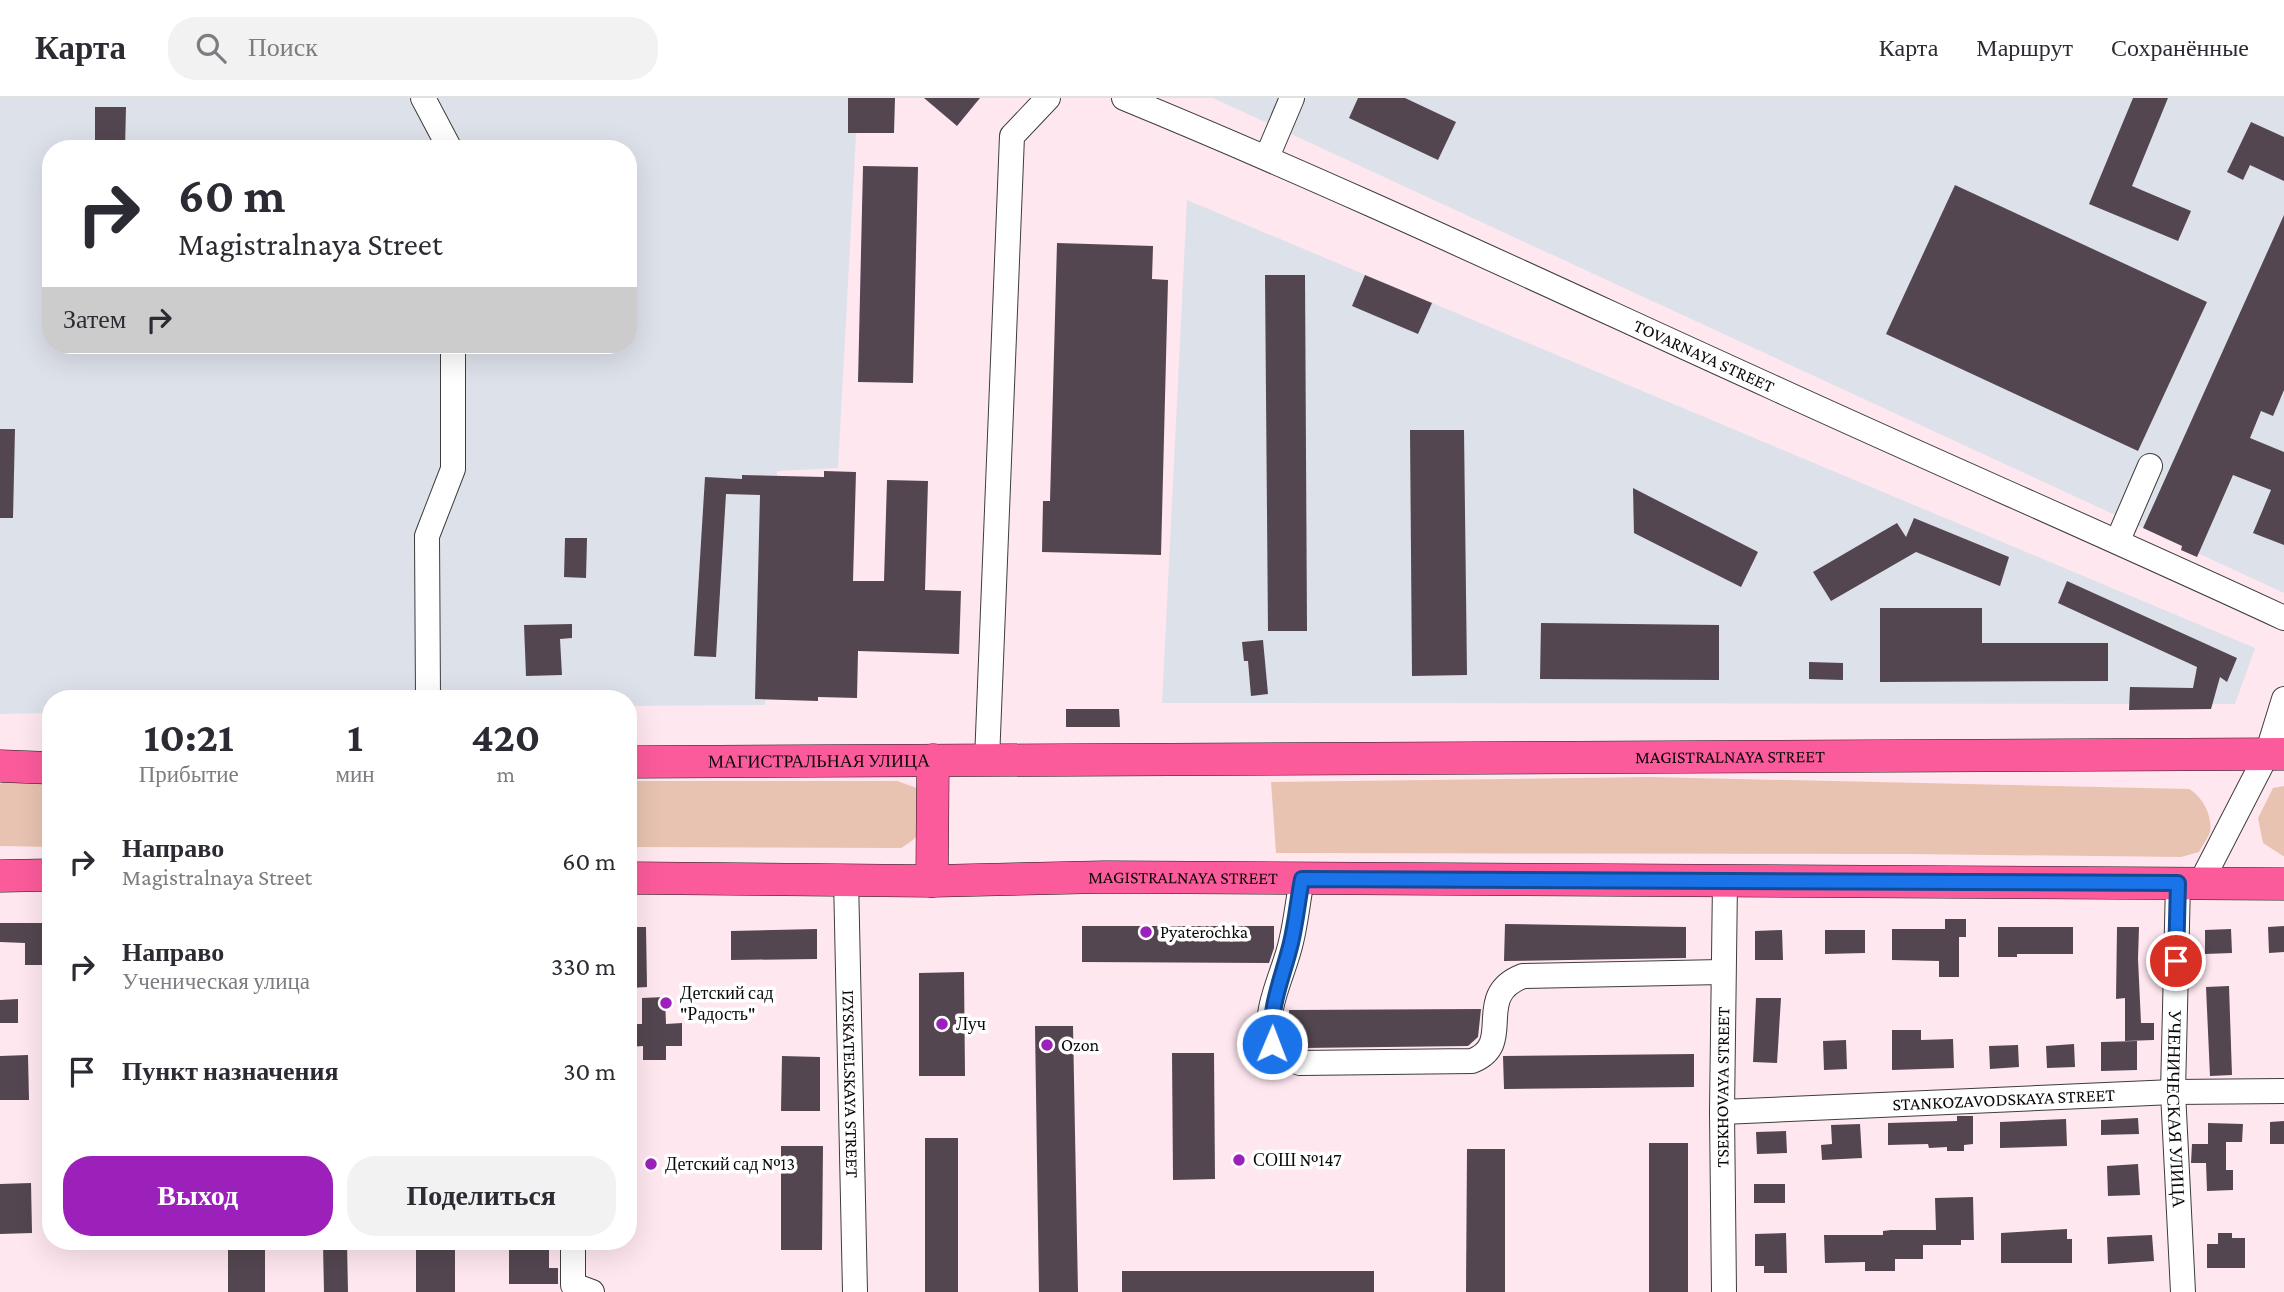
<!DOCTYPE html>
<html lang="ru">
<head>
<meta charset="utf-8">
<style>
	body { margin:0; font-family:"Crimson Pro",serif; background:#f2f2f3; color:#2b2b33; height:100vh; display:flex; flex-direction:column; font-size:26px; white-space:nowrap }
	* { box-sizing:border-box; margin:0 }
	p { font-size:23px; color:#7c7c81 }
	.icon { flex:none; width:38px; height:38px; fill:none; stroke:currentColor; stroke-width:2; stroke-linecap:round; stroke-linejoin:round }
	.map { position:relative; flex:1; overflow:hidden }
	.side { position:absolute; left:42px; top:592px; width:595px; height:560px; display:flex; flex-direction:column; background:#fff; border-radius:28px; box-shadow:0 7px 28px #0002 }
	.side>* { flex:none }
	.hud { position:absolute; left:42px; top:42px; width:595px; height:214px; border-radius:28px; box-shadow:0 7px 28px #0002; background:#fff; color:#2b2b33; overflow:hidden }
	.pin { position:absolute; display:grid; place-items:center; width:60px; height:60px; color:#fff; margin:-30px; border:4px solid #fff; border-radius:50%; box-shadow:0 2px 7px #0007 }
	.me { position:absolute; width:77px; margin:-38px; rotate:1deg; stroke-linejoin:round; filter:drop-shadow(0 0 5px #0008) }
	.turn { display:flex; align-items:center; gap:24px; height:147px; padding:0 21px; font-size:32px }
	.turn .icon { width:91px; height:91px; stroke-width:2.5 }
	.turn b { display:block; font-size:49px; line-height:60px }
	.then { display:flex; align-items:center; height:66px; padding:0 21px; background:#0003; gap:14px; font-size:26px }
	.eta { display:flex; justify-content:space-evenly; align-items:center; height:119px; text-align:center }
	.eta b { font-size:42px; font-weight:700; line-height:49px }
	.primary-button { display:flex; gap:14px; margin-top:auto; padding:14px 21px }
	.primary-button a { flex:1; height:80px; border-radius:28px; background:#9c21bb; color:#fff; font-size:28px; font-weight:700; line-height:80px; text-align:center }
	.primary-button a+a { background:#f2f2f3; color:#2b2b33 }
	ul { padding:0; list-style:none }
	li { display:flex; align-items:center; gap:21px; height:105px; padding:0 21px }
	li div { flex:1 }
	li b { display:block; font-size:26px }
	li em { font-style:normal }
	header { display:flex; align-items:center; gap:42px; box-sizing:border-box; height:98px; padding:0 35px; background:#fff; border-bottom:2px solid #e1e1e2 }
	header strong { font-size:33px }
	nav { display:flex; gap:38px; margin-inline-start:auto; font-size:24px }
	.search { width:490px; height:63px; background:#f2f2f3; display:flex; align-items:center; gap:18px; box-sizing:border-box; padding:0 24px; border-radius:28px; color:#7c7c81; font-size:26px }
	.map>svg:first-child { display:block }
	.industrial { fill:#dde1ea; fill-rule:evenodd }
	.green { fill:#e9c3b1 }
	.building { fill:#534650 }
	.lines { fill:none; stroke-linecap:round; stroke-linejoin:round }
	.minor-casing { stroke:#3d3d3d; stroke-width:26 }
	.major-casing { stroke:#1b1b1b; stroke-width:33 }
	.minor { stroke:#fff; stroke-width:24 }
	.major { stroke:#fc5b9b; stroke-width:32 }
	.route-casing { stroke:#114b97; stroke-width:18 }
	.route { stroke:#1a73e8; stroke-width:12 }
	.poi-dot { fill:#9c21bb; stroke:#fff; stroke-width:2.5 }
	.labels { text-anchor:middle; stroke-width:7; stroke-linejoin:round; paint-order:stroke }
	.street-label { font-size:18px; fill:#0a0a0a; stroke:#fff }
	.poi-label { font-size:18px; fill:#0a0a0a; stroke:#fff; text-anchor:start }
</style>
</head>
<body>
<header>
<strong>Карта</strong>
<div class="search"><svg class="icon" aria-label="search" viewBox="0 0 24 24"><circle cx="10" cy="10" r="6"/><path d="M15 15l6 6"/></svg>Поиск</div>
<nav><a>Карта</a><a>Маршрут</a><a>Сохранённые</a></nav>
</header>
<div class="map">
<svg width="2284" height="1194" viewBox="0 0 2284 1194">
	<rect width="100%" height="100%" fill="#ffe7f0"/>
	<!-- industrial -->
	<g class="industrial">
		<path d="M 0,0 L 858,0 L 838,370 L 777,373 L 765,607 L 628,608 L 628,600 L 51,600 L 51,615 L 0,616 ZM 51,51 L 628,51 L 628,247 L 51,247 Z"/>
		<path d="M 1213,0 L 2284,0 L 2284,495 Z"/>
		<path d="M 1187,102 L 2255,550 L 2235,606 L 1162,605 Z"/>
	</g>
	<!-- green -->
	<g class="green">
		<path d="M 1650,679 L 2189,691 C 2202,698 2213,718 2210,734 C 2208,740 2202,748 2199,754 L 2181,759 L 1906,756 L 1276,755 L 1271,684 Z"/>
		<path d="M 51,682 L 51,749 L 0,748 L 0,686 L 5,683 Z"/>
		<path d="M 628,683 L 897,683 L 917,690 C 923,719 931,733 901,750 L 628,749 Z"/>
		<path d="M 2284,688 L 2284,758 L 2283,758 L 2263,745 L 2258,720 L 2273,690 Z"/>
	</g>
	<!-- building -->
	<g class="building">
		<path d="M 848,0 L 895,0 L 894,35 L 848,35 Z"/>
		<path d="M 924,0 L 980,0 L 957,28 Z"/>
		<path d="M 1358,0 L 1405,0 L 1456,24 L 1438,62 L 1349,20 Z"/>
		<path d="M 2133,0 L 2168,0 L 2132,88 L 2191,113 L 2178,143 L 2089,106 Z"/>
		<path d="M 95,9 L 126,9 L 125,51 L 95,51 Z"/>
		<path d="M 2251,24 L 2284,39 L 2284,83 L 2250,67 L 2243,82 L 2227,74 Z"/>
		<path d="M 863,68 L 918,69 L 913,285 L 858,284 Z"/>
		<path d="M 1955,87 L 2207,204 L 2138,353 L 1886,236 Z"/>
		<path d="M 2284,117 L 2284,292 L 2273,318 L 2261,313 L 2250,340 L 2284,354 L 2284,447 L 2253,435 L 2271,392 L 2233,377 L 2197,459 L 2181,452 L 2182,448 L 2143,430 Z"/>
		<path d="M 1057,145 L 1153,148 L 1152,181 L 1168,182 L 1161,457 L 1042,454 L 1043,403 L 1050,403 Z"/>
		<path d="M 1265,177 L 1305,177 L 1307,533 L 1268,533 Z"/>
		<path d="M 1365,177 L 1432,205 L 1418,236 L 1352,208 Z"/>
		<path d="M 0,331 L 15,331 L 13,420 L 0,420 Z"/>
		<path d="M 1410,332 L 1464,332 L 1467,577 L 1412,578 Z"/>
		<path d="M 824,373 L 856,374 L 853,483 L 884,483 L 887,382 L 928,383 L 925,492 L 961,493 L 959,556 L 858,553 L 857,600 L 818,599 L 818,603 L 755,601 L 760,397 L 726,396 L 716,559 L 694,558 L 705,379 L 742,381 L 742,377 L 824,379 Z"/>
		<path d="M 1633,390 L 1758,454 L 1741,489 L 1634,435 Z"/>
		<path d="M 1914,420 L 2009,459 L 2000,488 L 1916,454 L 1831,503 L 1813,474 L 1897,425 L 1906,439 Z"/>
		<path d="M 565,440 L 587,440 L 586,480 L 564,479 Z"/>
		<path d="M 2067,483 L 2237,560 L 2227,584 L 2220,579 L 2211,611 L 2129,612 L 2130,589 L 2193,590 L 2197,569 L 2058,505 Z"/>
		<path d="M 1880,510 L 1982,510 L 1982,545 L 2108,545 L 2108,583 L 1880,584 Z"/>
		<path d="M 1541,525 L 1719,527 L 1719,582 L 1540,581 Z"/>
		<path d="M 572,526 L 572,540 L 560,541 L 562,577 L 526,578 L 524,527 Z"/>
		<path d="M 1263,542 L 1268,596 L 1251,598 L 1248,563 L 1244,563 L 1242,544 Z"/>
		<path d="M 1809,564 L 1843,565 L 1843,582 L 1809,581 Z"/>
		<path d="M 1066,611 L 1119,611 L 1120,629 L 1066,629 Z"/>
		<path d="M 1945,821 L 1966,821 L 1966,839 L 1959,839 L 1959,879 L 1939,879 L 1939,863 L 1892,862 L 1892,831 L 1945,831 Z"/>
		<path d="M 0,825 L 51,825 L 51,867 L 25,867 L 25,845 L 0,844 Z"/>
		<path d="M 1505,826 L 1686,829 L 1686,860 L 1504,863 Z"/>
		<path d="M 1082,828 L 1274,828 L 1274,850 L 1269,865 L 1082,864 Z"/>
		<path d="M 2284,828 L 2284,854 L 2269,855 L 2268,829 Z"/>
		<path d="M 628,829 L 646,829 L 647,889 L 629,890 Z"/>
		<path d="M 1998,829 L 2073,829 L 2073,856 L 2017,856 L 2017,859 L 1998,859 Z"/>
		<path d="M 2117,829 L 2139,829 L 2138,861 L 2141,925 L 2154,925 L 2154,942 L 2125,943 L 2125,900 L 2116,901 Z"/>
		<path d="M 817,831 L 817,861 L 731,862 L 731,833 Z"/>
		<path d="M 2231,831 L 2232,855 L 2205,856 L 2205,832 Z"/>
		<path d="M 1782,832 L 1783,862 L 1755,862 L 1755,833 Z"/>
		<path d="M 1825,832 L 1865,832 L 1865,855 L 1825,856 Z"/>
		<path d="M 964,874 L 965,978 L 919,978 L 919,875 Z"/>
		<path d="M 2229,888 L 2232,977 L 2210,978 L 2206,889 Z"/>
		<path d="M 665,899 L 666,926 L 682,925 L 682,948 L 666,948 L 666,962 L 643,962 L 643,948 L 628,949 L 628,926 L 642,926 L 642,900 Z"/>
		<path d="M 1756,900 L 1781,900 L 1777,965 L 1753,964 Z"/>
		<path d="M 18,901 L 18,925 L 0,925 L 0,902 Z"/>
		<path d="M 1481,911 L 1478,939 L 1468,948 L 1302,950 L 1289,945 L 1289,912 Z"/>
		<path d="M 1035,928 L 1073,928 L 1078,1194 L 1039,1194 Z"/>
		<path d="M 1892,932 L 1921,932 L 1921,942 L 1953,941 L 1954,970 L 1892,972 Z"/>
		<path d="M 1846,942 L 1847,971 L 1824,972 L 1823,943 Z"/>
		<path d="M 2137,943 L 2137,972 L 2101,973 L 2101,944 Z"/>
		<path d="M 2074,946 L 2075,969 L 2047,970 L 2046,948 Z"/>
		<path d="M 2018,947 L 2019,969 L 1990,971 L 1989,948 Z"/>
		<path d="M 1172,955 L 1214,955 L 1215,1081 L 1173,1082 Z"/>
		<path d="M 1694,956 L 1694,989 L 1504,991 L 1503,958 Z"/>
		<path d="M 28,957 L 29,1002 L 0,1002 L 0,958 Z"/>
		<path d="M 782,958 L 820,959 L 820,1013 L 781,1013 Z"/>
		<path d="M 1957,1018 L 1973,1018 L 1973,1046 L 1964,1047 L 1964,1053 L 1947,1053 L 1947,1049 L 1929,1050 L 1928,1046 L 1888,1047 L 1888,1025 L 1957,1023 Z"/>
		<path d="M 2138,1020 L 2139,1036 L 2101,1037 L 2101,1022 Z"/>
		<path d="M 2066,1021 L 2067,1048 L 2000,1050 L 2000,1024 Z"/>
		<path d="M 2284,1023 L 2284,1046 L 2270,1046 L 2270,1024 Z"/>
		<path d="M 2208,1025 L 2243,1026 L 2242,1044 L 2226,1044 L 2226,1072 L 2233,1072 L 2233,1092 L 2207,1093 L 2206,1065 L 2191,1065 L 2192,1046 L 2208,1046 Z"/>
		<path d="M 1860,1026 L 1862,1060 L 1822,1062 L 1821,1047 L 1832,1046 L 1831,1027 Z"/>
		<path d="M 1786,1033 L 1787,1055 L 1757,1056 L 1756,1034 Z"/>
		<rect x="925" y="1040" width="33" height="154"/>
		<rect x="1649" y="1045" width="39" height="149"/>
		<path d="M 781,1048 L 823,1048 L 822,1152 L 781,1152 Z"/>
		<path d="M 1467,1051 L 1505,1051 L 1505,1194 L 1466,1194 Z"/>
		<path d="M 2138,1066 L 2140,1097 L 2108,1098 L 2107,1068 Z"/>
		<path d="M 31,1085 L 32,1135 L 0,1136 L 0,1086 Z"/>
		<rect x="1754" y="1086" width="31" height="19"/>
		<path d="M 1973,1099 L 1974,1142 L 1961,1142 L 1961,1147 L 1923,1147 L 1923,1161 L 1895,1161 L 1895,1173 L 1865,1173 L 1865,1164 L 1825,1165 L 1824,1137 L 1883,1137 L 1883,1133 L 1891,1132 L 1936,1132 L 1935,1100 Z"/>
		<path d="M 2067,1131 L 2067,1141 L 2072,1141 L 2072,1165 L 2001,1165 L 2001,1135 Z"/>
		<path d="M 1786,1135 L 1787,1175 L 1764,1175 L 1764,1168 L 1755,1168 L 1755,1136 Z"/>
		<path d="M 2218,1135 L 2232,1135 L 2232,1140 L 2245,1140 L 2245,1170 L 2207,1170 L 2207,1146 L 2218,1146 Z"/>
		<path d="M 2152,1137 L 2154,1163 L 2108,1166 L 2107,1139 Z"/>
		<rect x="228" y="1143" width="37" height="51"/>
		<rect x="416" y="1143" width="39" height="51"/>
		<path d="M 509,1143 L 549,1143 L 549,1170 L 558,1170 L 558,1186 L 509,1186 Z"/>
		<path d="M 323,1145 L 347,1145 L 348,1194 L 324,1194 Z"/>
		<rect x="1122" y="1173" width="252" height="21"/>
	</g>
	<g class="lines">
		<!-- minor casing -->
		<g class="minor-casing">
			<g id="minor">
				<path d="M 423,0 L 450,51"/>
				<path id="s1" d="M 1124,0 C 1343,90 1556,191 1772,289 C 1942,367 2114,441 2284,520"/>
				<path d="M 1267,59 L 1292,0"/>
				<path d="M 2118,442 L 2150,368"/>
				<path d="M 428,600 L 427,438 L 453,371 L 453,247"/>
				<path d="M 987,662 L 1012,38 L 1048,0"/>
				<path id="s2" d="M 846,780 L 855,1194"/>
				<path d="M 1302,781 C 1298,802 1296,824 1291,844 C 1284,876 1263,910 1271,944 C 1275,958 1288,961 1300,965 L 1472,963 C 1517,946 1471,898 1523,878 L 1722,874"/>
				<path id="s3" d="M 2178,785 L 2173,994 L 2183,1194"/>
				<path d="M 2200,786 L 2267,656 L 2284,601"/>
				<path id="s4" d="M 1722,1014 L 2173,994 L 2284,993"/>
				<path d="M 573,1143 L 573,1187 L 592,1194"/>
				<path id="s5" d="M 1724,1194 L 1722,1014 L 1725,783"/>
			</g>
		</g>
		<!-- major casing -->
		<g class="major-casing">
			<g id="major">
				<path id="s6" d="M 628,664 L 2284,656"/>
				<path d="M 0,668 L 51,670"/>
				<path d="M 0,778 L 51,777"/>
				<path id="s7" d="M 628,780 L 932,783 L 1105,779 L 2284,786"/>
				<path d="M 932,783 L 933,662"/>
			</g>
		</g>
		<!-- minor -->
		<use href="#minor" class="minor"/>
		<!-- major -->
		<use href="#major" class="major"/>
	</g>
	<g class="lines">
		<!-- route casing -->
		<g class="route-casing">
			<path id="route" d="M 1272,946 C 1269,907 1282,882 1291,845 C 1296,824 1298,802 1302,781 L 2178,785 L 2176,863"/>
		</g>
		<!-- route -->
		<use href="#route" class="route"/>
	</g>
	<!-- markers -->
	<g class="poi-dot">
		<circle cx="1146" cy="834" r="7"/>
		<circle cx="666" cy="905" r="7"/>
		<circle cx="942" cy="926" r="7"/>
		<circle cx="1047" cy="947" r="7"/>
		<circle cx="1239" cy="1062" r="7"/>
		<circle cx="651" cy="1066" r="7"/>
	</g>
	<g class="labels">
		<!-- street labels -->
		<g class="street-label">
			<text dy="6" stroke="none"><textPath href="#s1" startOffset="635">TOVARNAYA STREET</textPath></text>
			<text dy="6" stroke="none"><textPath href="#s6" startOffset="1102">MAGISTRALNAYA STREET</textPath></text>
			<text dy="6" stroke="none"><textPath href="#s6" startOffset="191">МАГИСТРАЛЬНАЯ УЛИЦА</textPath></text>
			<text dy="6" stroke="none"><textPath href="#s7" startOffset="555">MAGISTRALNAYA STREET</textPath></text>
			<text dy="6" stroke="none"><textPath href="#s2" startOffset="206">IZYSKATELSKAYA STREET</textPath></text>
			<text dy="6" stroke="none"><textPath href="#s5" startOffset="205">TSEKHOVAYA STREET</textPath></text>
			<text dy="6" stroke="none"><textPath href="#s4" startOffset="282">STANKOZAVODSKAYA STREET</textPath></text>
			<text dy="6" stroke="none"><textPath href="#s3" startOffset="226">УЧЕНИЧЕСКАЯ УЛИЦА</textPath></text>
		</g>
		<!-- poi labels -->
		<g class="poi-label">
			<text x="1160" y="840">Pyaterochka</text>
			<text x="680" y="901">Детский сад<tspan x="680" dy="21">"Радость"</tspan></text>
			<text x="956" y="932">Луч</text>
			<text x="1061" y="953">Ozon</text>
			<text x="1253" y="1068">СОШ №147</text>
			<text x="665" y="1072">Детский сад №13</text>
		</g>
	</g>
</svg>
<div class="pin" style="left:2176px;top:863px;background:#d93025"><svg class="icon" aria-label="arrive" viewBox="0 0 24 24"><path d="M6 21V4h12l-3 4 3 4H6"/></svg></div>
<svg class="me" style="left:1272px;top:946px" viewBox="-20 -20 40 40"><circle r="17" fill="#1a73e8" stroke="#fff" stroke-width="3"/><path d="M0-11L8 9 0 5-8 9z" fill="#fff"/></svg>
<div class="hud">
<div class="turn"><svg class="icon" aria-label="right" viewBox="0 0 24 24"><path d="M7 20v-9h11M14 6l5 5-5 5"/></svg><div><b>60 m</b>Magistralnaya Street</div></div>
<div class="then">Затем<svg class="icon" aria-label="right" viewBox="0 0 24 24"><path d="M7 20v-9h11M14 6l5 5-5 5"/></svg></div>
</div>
<section class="side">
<div class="eta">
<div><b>10:21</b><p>Прибытие</p></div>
<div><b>1</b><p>мин</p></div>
<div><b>420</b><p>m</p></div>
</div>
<ul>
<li><svg class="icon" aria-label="right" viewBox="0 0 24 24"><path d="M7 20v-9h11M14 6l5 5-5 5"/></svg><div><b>Направо</b><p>Magistralnaya Street</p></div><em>60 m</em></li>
<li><svg class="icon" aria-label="right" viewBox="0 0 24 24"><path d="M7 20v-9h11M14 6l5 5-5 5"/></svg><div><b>Направо</b><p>Ученическая улица</p></div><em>330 m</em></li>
<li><svg class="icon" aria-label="arrive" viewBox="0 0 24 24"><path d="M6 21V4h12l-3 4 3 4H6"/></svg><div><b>Пункт назначения</b></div><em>30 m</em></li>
</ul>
<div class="primary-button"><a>Выход</a><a>Поделиться</a></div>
</section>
</div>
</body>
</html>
